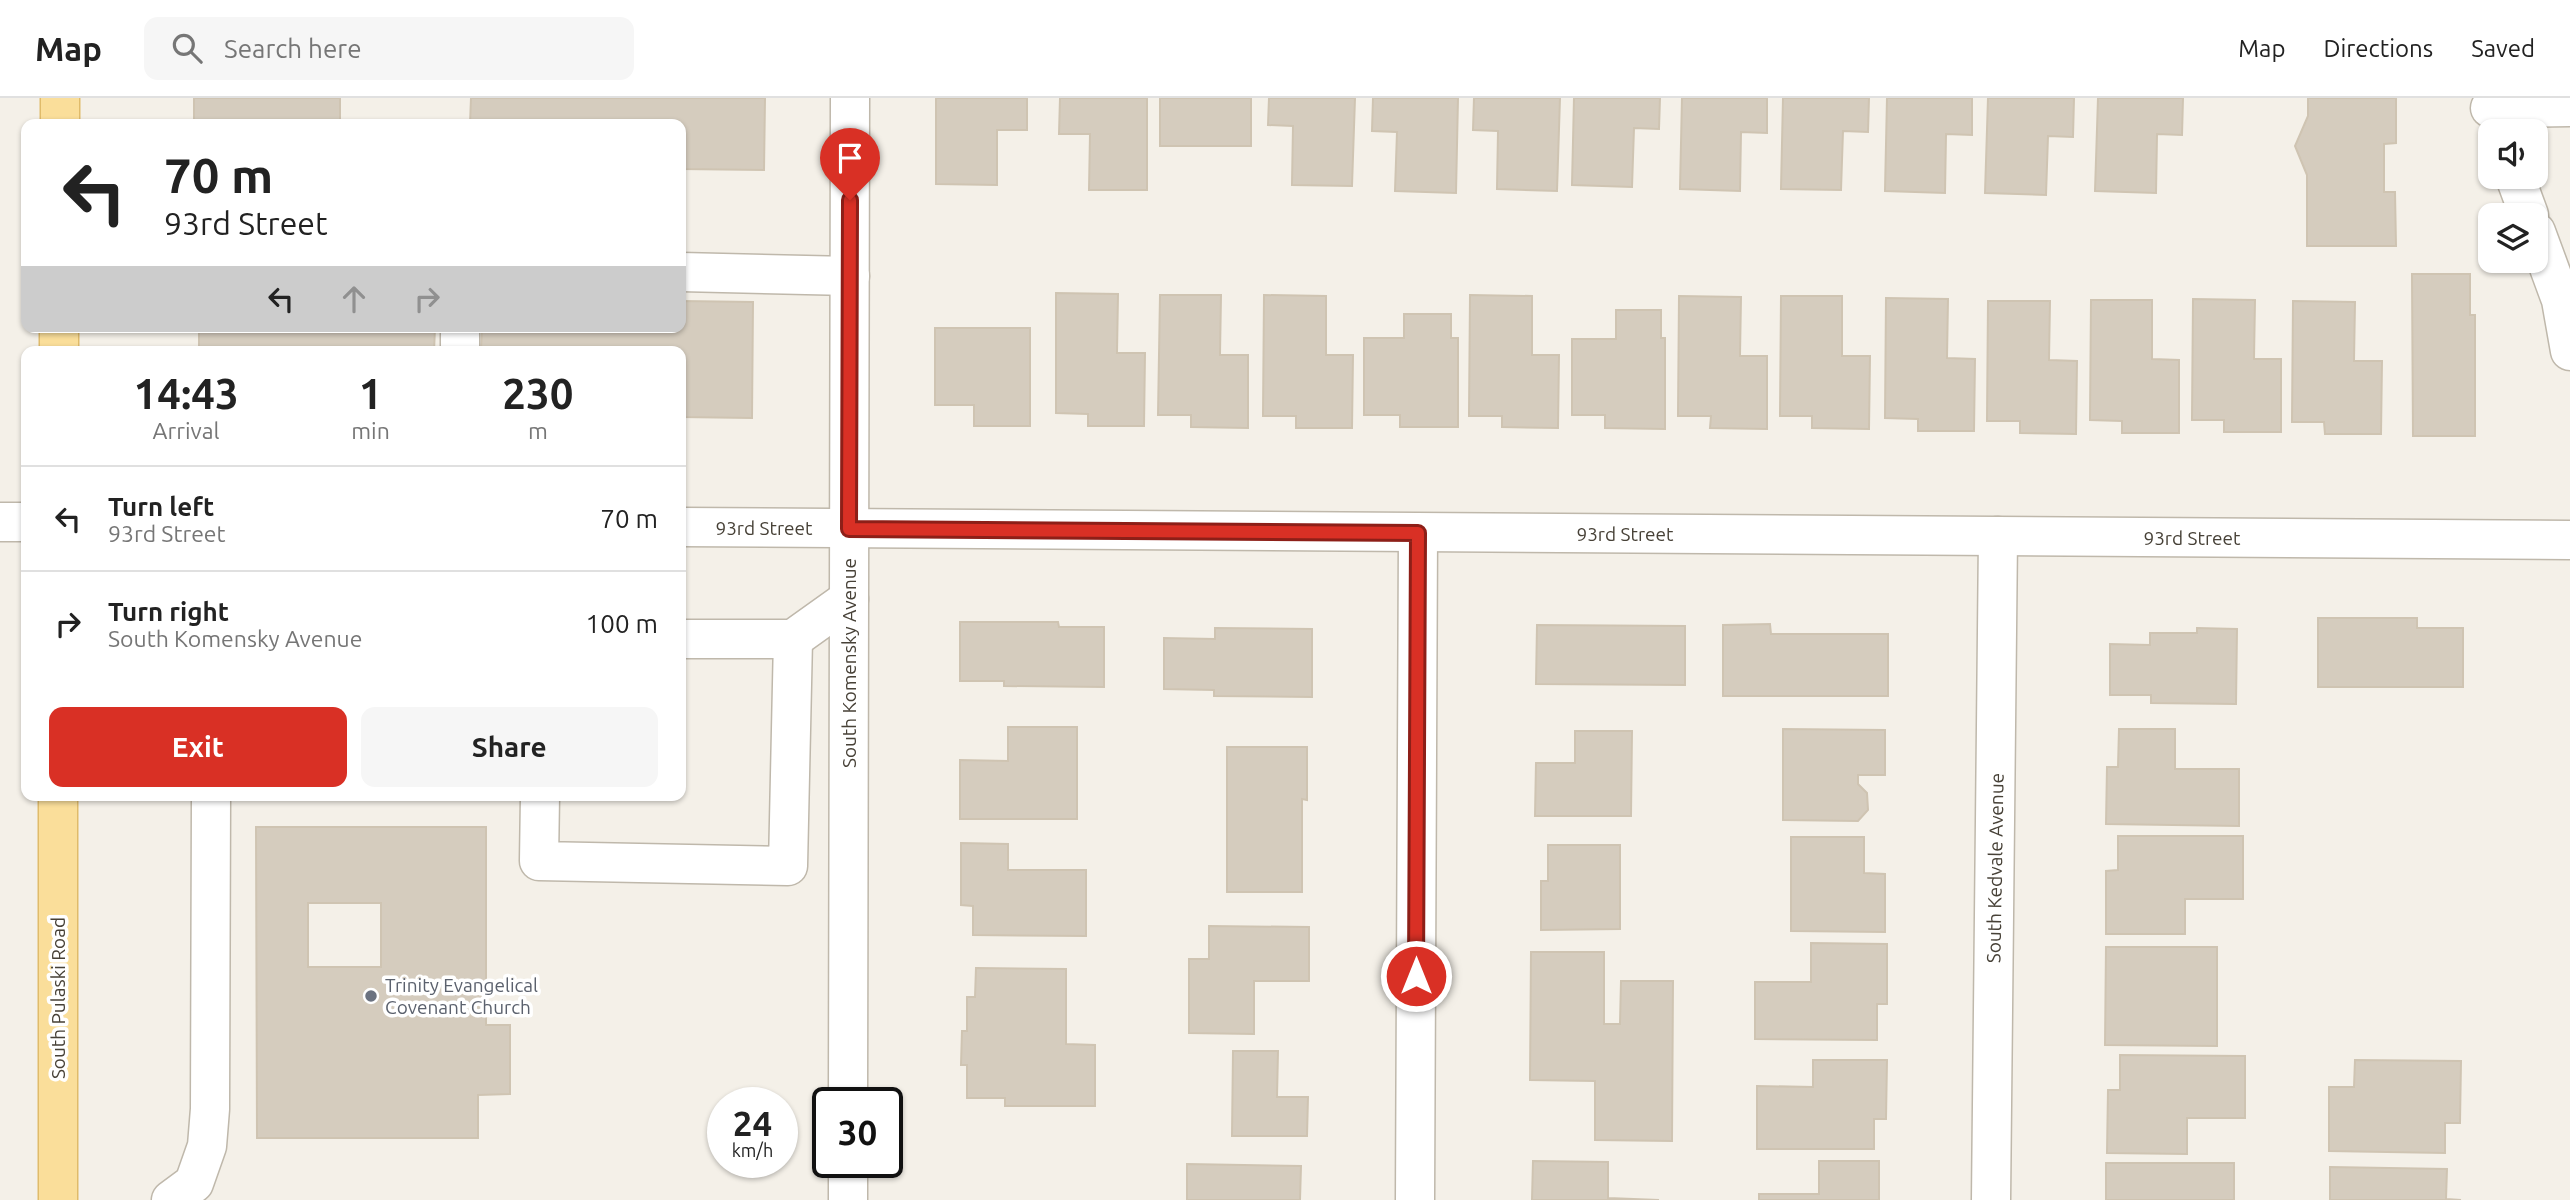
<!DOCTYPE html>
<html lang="en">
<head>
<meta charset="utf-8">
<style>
	body { margin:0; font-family:Ubuntu,sans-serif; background:#f6f6f6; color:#222; height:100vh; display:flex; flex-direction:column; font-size:26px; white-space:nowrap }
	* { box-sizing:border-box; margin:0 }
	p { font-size:23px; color:#767676 }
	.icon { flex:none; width:38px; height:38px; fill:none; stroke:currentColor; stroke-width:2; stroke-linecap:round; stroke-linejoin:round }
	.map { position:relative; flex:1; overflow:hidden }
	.drawer { position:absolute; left:21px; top:248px; width:665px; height:455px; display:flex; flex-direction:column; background:#fff; border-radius:14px; box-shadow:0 2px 5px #0004 }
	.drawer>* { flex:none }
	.banner { position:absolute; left:21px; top:21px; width:665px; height:214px; border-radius:14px; box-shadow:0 2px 5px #0004; background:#fff; color:#222; overflow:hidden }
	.fabs { position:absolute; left:2478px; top:21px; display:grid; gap:14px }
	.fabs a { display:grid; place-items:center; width:70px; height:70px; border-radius:14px; background:#fff; box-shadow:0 2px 5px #0004; font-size:35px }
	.speed { position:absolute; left:707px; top:989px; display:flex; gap:14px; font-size:35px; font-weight:700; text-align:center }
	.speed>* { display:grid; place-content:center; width:91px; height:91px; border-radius:50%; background:#fff; box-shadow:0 2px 5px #0004; line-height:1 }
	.speed small { font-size:18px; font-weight:400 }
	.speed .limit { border:4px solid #111; border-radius:10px; background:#fff; color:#111 }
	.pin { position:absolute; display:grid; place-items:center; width:60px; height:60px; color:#fff; margin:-72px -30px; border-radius:50% 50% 50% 0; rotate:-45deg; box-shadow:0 0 7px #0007 }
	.pin .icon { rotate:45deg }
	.me { position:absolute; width:77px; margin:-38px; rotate:0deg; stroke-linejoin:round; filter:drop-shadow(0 0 5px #0008) }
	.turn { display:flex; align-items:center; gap:24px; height:147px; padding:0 28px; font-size:32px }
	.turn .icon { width:91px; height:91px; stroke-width:2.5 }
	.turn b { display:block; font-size:49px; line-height:60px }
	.lanes { display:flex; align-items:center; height:66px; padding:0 28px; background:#0003; justify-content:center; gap:35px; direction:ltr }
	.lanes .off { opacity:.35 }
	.eta { display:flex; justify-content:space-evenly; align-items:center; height:119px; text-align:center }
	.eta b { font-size:42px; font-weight:700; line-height:49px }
	.cta { display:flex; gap:14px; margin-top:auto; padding:14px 28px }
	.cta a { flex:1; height:80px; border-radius:14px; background:#d93025; color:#fff; font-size:28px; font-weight:700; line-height:80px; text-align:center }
	.cta a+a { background:#f6f6f6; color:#222 }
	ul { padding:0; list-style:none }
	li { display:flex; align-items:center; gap:21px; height:105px; padding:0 28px; border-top:2px solid #e0e0e0 }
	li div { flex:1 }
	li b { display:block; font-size:26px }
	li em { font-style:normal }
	header { display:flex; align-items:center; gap:42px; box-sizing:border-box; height:98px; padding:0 35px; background:#fff; border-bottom:2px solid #e0e0e0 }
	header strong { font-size:33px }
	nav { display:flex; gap:38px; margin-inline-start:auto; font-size:24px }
	.search { width:490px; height:63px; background:#f6f6f6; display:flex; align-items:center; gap:18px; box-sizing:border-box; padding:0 24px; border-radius:14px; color:#767676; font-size:26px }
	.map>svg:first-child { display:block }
	.building { fill:#d5ccbe; stroke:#cfc4b2; stroke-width:2; fill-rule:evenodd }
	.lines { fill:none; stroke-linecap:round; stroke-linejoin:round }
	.minor-casing { stroke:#bfb8ab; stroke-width:41 }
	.major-casing { stroke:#e0bb6a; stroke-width:41 }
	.minor { stroke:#fff; stroke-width:38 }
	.major { stroke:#fade9a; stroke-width:38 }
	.route-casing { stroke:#8d1f18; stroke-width:18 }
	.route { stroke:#d93025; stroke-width:12 }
	.worship-dot { fill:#6b7280; stroke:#fff; stroke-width:2.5 }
	.labels { text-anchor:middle; stroke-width:7; stroke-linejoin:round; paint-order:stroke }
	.street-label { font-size:19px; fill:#474137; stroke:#fff }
	.worship-label { font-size:19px; fill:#5b616d; stroke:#fff; text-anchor:start }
</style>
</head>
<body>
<header>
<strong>Map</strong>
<div class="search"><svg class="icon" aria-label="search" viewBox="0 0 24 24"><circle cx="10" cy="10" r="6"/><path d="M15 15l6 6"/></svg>Search here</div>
<nav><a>Map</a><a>Directions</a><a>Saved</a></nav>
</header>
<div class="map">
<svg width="2570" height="1102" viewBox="0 0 2570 1102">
	<rect width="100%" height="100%" fill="#f4f0e8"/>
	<!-- building -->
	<g class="building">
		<rect x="194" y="0" width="146" height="26"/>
		<path d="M 471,0 L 765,0 L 764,72 L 681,71 L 681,26 L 470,26 Z"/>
		<path d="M 936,0 L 1027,0 L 1027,32 L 997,32 L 997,87 L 936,86 Z"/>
		<path d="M 1060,0 L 1147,0 L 1147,92 L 1089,92 L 1090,36 L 1059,36 Z"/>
		<rect x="1160" y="0" width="91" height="48"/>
		<path d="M 1269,0 L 1355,0 L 1352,88 L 1292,87 L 1293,28 L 1268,27 Z"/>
		<path d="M 1373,0 L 1458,0 L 1456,95 L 1395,93 L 1397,34 L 1372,33 Z"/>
		<path d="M 1474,0 L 1560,0 L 1557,93 L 1497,91 L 1498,33 L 1473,32 Z"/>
		<path d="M 1574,0 L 1660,0 L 1659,31 L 1634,30 L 1632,89 L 1572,87 Z"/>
		<path d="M 1682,0 L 1767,0 L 1767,35 L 1741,34 L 1740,93 L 1680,91 Z"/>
		<path d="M 1783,0 L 1869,0 L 1868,34 L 1843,33 L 1841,92 L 1781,91 Z"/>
		<path d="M 1887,0 L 1972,0 L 1972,37 L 1946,36 L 1945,95 L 1885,93 Z"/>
		<path d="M 1988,0 L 2074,0 L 2073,39 L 2048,38 L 2046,97 L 1985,95 Z"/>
		<path d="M 2098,0 L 2183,0 L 2182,37 L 2157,36 L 2156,95 L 2095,93 Z"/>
		<path d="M 2308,0 L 2396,0 L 2396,45 L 2384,46 L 2384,94 L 2395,94 L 2396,148 L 2307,148 L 2307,77 L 2295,48 L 2308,18 Z"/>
		<path d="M 2412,176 L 2470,176 L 2470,217 L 2475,217 L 2475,338 L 2413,338 Z"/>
		<path d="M 1056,195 L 1118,196 L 1117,255 L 1145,255 L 1144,328 L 1088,328 L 1088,316 L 1056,315 Z"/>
		<path d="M 1160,197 L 1221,197 L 1220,257 L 1248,257 L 1248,330 L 1191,329 L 1191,317 L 1158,317 Z"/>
		<path d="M 1264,197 L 1326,198 L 1326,257 L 1353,257 L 1352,330 L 1296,330 L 1296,318 L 1263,318 Z"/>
		<path d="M 1470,197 L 1532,198 L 1532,257 L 1559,257 L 1558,330 L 1502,329 L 1502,318 L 1469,318 Z"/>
		<path d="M 1679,198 L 1741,199 L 1740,258 L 1767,258 L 1767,331 L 1710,330 L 1711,318 L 1678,318 Z"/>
		<path d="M 1781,198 L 1842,198 L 1842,258 L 1870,258 L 1869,331 L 1812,330 L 1812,318 L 1780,318 Z"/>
		<path d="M 1886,200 L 1948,201 L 1947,260 L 1975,261 L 1974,333 L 1918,333 L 1918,321 L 1885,320 Z"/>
		<path d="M 2193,201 L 2255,202 L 2254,261 L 2281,261 L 2281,334 L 2224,334 L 2224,322 L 2192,322 Z"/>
		<path d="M 2091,202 L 2152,202 L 2152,261 L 2179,262 L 2179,335 L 2122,335 L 2122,323 L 2090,322 Z"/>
		<path d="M 681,203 L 753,204 L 752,320 L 681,319 L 681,254 L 481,254 L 482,229 L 681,229 Z"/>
		<path d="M 1988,203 L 2050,203 L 2049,262 L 2077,263 L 2076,336 L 2020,335 L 2020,323 L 1987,323 Z"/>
		<path d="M 2293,203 L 2355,204 L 2354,263 L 2382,263 L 2381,336 L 2325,336 L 2324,324 L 2292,324 Z"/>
		<path d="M 1616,212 L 1661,212 L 1661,240 L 1665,240 L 1665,331 L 1605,330 L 1605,317 L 1572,317 L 1572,241 L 1616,241 Z"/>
		<path d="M 1404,216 L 1451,216 L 1451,240 L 1458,240 L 1458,329 L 1400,329 L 1400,317 L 1364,317 L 1364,240 L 1404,240 Z"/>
		<path d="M 199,229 L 435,229 L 434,254 L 199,254 Z"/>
		<path d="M 935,230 L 1030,230 L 1030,328 L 974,328 L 974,307 L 935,307 Z"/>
		<path d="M 2318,520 L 2417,520 L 2417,530 L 2463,530 L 2463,589 L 2318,589 Z"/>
		<path d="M 960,524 L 1058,524 L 1059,529 L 1104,529 L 1104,589 L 1004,588 L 1004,583 L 960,583 Z"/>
		<path d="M 1770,526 L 1771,536 L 1888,536 L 1888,598 L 1723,598 L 1723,527 Z"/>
		<path d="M 1537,527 L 1685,528 L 1685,587 L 1536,586 Z"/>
		<path d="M 1215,530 L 1312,531 L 1312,599 L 1214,598 L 1214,592 L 1164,591 L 1164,540 L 1215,541 Z"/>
		<path d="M 2197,530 L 2237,531 L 2236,606 L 2151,605 L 2151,597 L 2110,597 L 2110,546 L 2150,547 L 2150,535 L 2197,535 Z"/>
		<path d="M 1008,629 L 1077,629 L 1077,721 L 960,721 L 960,662 L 1008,663 Z"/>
		<path d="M 1783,631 L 1885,632 L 1885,677 L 1858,677 L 1858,686 L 1867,695 L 1868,712 L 1858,723 L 1783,722 Z"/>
		<path d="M 2119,631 L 2175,631 L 2175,671 L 2239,671 L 2239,728 L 2106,726 L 2107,669 L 2118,669 Z"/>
		<path d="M 1575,633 L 1632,633 L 1631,718 L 1535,718 L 1536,665 L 1575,665 Z"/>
		<path d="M 1227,649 L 1307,649 L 1307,702 L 1302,701 L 1302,794 L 1227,794 Z"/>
		<path d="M 256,729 L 486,729 L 486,927 L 510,927 L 510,996 L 478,997 L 478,1040 L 257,1040 ZM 308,805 L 381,805 L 381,869 L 308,869 Z"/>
		<path d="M 2118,738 L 2243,738 L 2243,801 L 2185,801 L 2185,836 L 2106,836 L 2106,773 L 2118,772 Z"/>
		<path d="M 1791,739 L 1864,739 L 1864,775 L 1885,776 L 1885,834 L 1791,833 Z"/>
		<path d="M 961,745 L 1008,746 L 1008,772 L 1086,772 L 1086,838 L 973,837 L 973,808 L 961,807 Z"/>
		<path d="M 1548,747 L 1620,747 L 1620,831 L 1541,832 L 1541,783 L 1548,783 Z"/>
		<path d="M 1209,828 L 1309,829 L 1309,883 L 1254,883 L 1254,936 L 1189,935 L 1189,861 L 1209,861 Z"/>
		<path d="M 1811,845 L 1887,846 L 1887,906 L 1877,906 L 1877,942 L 1755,941 L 1755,884 L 1811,884 Z"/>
		<path d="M 2106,849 L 2217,849 L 2217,948 L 2105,947 Z"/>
		<path d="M 1531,854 L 1604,854 L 1604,926 L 1620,926 L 1621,883 L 1673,883 L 1672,1043 L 1595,1042 L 1595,983 L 1530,982 Z"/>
		<path d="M 976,870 L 1066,871 L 1066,946 L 1095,947 L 1095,1008 L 1005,1008 L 1005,1000 L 967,1000 L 967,967 L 961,967 L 962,933 L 967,933 L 967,899 L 975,899 Z"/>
		<path d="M 1233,953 L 1278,953 L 1277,999 L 1308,999 L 1307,1038 L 1232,1038 Z"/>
		<path d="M 2120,957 L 2245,958 L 2245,1020 L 2187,1020 L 2187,1056 L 2107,1055 L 2108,992 L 2120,992 Z"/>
		<path d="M 1813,962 L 1887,962 L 1886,1021 L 1874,1021 L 1874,1051 L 1757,1051 L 1757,988 L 1813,989 Z"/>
		<path d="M 2355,962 L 2461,963 L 2460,1025 L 2445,1025 L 2445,1055 L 2329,1053 L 2329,989 L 2354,989 Z"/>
		<path d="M 1533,1063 L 1608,1064 L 1608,1100 L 1659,1102 L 1532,1102 Z"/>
		<path d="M 1819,1063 L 1879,1063 L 1879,1102 L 1759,1102 L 1759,1096 L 1819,1096 Z"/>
		<rect x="2106" y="1065" width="128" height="37"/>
		<path d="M 1187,1066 L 1301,1068 L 1300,1102 L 1187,1102 Z"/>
		<path d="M 2330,1069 L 2447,1071 L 2446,1101 L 2461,1102 L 2330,1102 Z"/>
	</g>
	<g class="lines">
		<!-- minor casing -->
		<g class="minor-casing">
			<g id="minor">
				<path d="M 2490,10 L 2570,9"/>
				<path d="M 2515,79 L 2529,117"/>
				<path d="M 2536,134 L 2561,202 L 2570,253"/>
				<path d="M 681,174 L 850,178"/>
				<path d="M 460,254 L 460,229"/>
				<path d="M 0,424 L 26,424"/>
				<path d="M 681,429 L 2570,442"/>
				<path d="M 681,541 L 793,541 L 849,501"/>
				<path d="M 540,698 L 539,763 L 788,768 L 793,541"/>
				<path d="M 848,1004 L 850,0"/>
				<path d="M 171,1102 L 194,1085 L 207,1048 L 210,1011 L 211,698"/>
				<path d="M 848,1102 L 848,1064"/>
				<path d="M 1415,1102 L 1418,435"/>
				<path d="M 1991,1102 L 1998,438"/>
			</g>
		</g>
		<!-- major casing -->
		<g class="major-casing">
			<g id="major">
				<path d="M 60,26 L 60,0"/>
				<path d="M 59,254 L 59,229"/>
				<path d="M 58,698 L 58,1102"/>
			</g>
		</g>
		<!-- minor -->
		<use href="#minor" class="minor"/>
		<!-- major -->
		<use href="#major" class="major"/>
	</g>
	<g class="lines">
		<!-- route casing -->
		<g class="route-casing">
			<path id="route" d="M 850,102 L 849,431 L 1418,435 L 1416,878"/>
		</g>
		<!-- route -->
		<use href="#route" class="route"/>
	</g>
	<!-- markers -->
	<circle class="worship-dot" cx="371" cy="898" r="7"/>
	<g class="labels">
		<!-- street labels -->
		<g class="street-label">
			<text x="764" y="437">93rd Street</text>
			<text x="1625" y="443">93rd Street</text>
			<text x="2192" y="447">93rd Street</text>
			<text transform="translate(849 565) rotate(-90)" y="7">South Komensky Avenue</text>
			<text transform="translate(1995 770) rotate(-89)" y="7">South Kedvale Avenue</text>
			<text transform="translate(58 900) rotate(-90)" y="7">South Pulaski Road</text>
		</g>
		<!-- worship labels -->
		<g class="worship-label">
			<text x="385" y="894">Trinity Evangelical<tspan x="385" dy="22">Covenant Church</tspan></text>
		</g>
	</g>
</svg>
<div class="fabs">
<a><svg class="icon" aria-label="sound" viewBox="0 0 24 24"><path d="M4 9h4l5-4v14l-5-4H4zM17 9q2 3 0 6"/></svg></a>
<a><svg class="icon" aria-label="layers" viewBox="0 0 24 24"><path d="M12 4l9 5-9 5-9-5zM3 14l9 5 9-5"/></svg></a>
</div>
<div class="speed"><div>24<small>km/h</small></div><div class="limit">30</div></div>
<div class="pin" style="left:850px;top:102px;background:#d93025"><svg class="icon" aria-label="arrive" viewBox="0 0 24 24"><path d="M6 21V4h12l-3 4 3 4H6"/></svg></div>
<svg class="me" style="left:1416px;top:878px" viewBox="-20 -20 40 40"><circle r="17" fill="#d93025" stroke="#fff" stroke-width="3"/><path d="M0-11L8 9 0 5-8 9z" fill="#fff"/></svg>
<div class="banner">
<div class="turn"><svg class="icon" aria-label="left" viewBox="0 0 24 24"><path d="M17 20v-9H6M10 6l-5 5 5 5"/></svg><div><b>70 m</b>93rd Street</div></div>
<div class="lanes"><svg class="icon" aria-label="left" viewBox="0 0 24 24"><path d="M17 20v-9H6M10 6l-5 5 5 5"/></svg><svg class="icon off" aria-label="ahead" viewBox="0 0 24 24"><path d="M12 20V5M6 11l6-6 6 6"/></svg><svg class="icon off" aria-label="right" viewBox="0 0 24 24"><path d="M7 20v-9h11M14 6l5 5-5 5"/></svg></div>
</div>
<section class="drawer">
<div class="eta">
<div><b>14:43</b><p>Arrival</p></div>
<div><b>1</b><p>min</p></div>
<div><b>230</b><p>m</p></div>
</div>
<ul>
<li><svg class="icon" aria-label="left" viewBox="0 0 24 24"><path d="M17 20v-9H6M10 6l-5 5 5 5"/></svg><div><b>Turn left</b><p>93rd Street</p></div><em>70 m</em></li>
<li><svg class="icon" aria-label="right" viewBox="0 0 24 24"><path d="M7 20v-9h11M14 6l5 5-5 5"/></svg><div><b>Turn right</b><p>South Komensky Avenue</p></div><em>100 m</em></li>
</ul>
<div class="cta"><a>Exit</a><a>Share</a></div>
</section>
</div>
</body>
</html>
